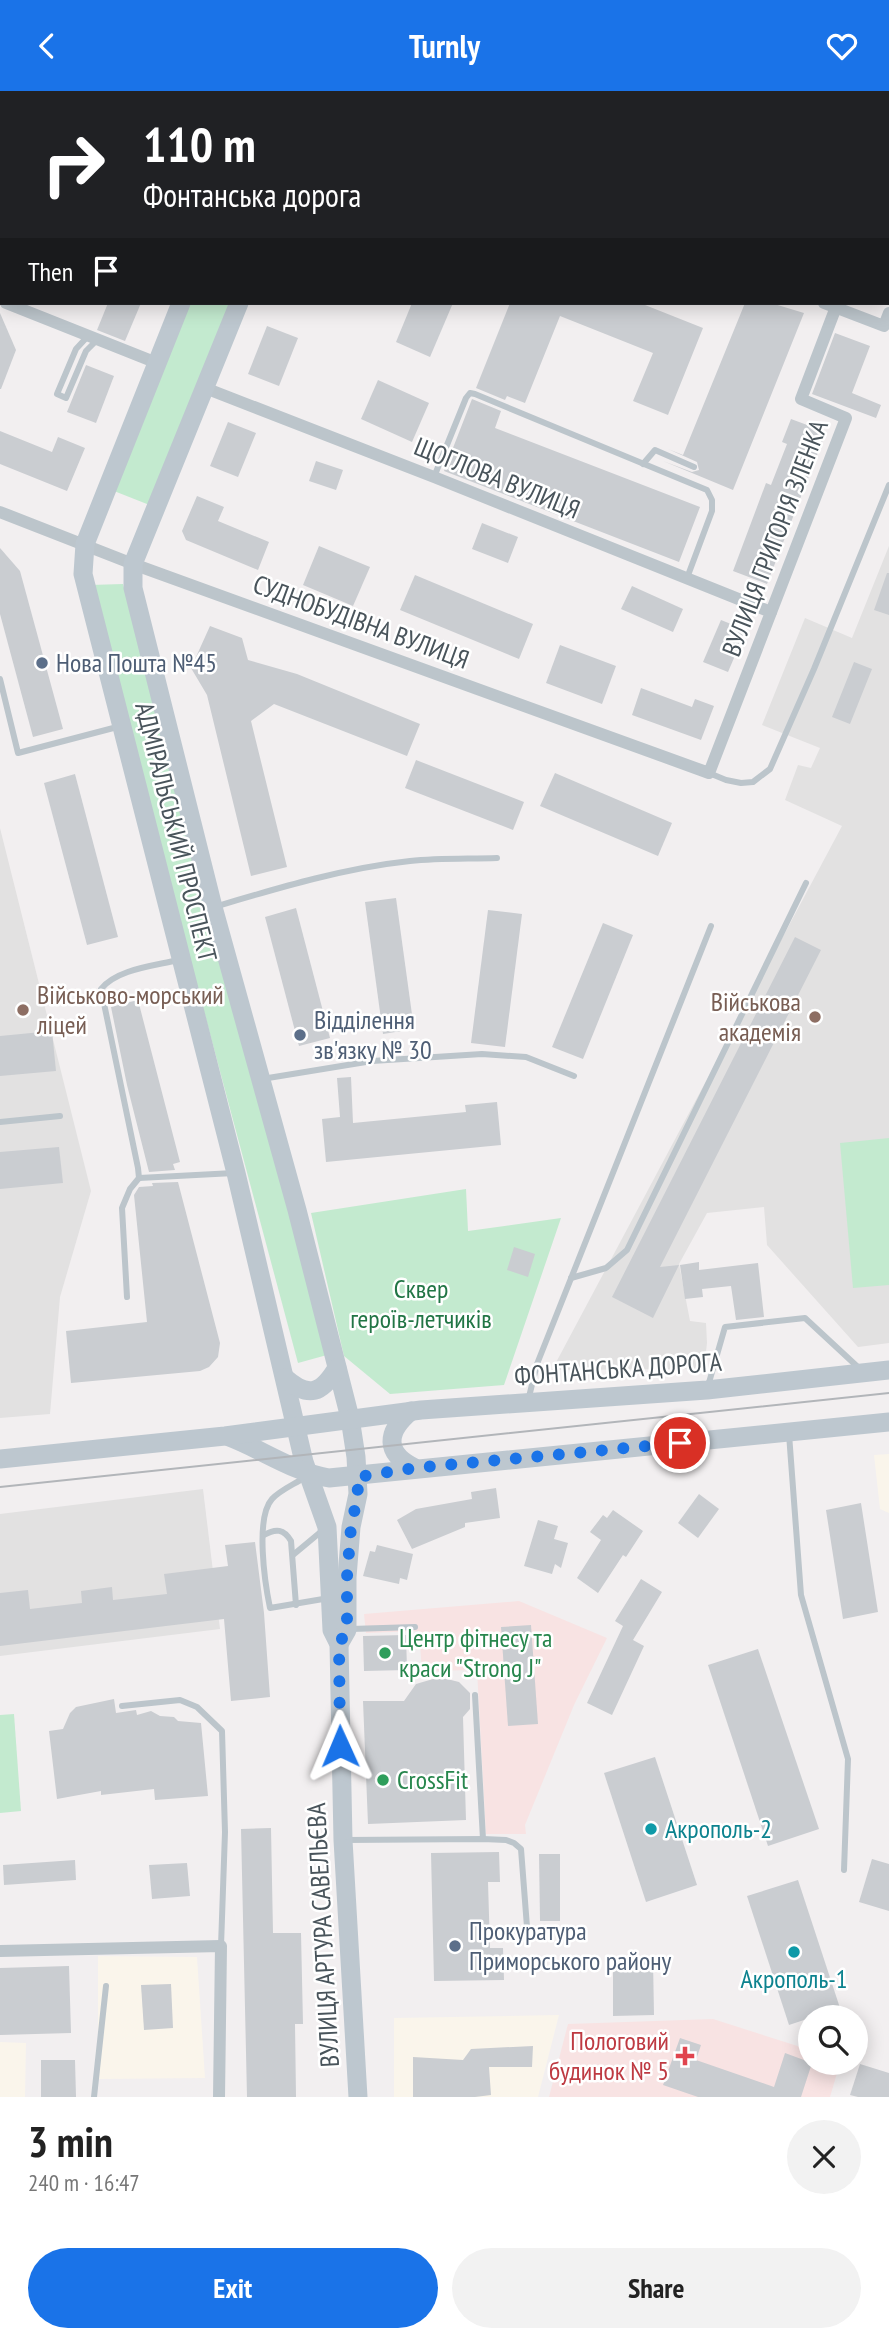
<!DOCTYPE html>
<html lang="en">
<head>
<meta charset="utf-8">
<style>
	body { margin:0; font-family:"PT Sans Narrow",sans-serif; background:#f2f2f2; color:#222; height:100vh; display:flex; flex-direction:column; font-size:26px; white-space:nowrap }
	* { box-sizing:border-box; margin:0 }
	p { font-size:23px; color:#767676 }
	.icon { flex:none; width:38px; height:38px; fill:none; stroke:currentColor; stroke-width:2; stroke-linecap:round; stroke-linejoin:round }
	.map { position:relative; height:2006px; overflow:hidden }
	.panel { display:flex; flex-direction:column; background:#fff; flex:1 }
	.panel>* { flex:none }
	.top-card { position:absolute; left:0px; top:0px; width:889px; height:214px; box-shadow:0 4px 18px #0003; background:#202124; color:#fff; overflow:hidden }
	.fabs { position:absolute; left:798px; top:1914px; display:grid; gap:14px }
	.fabs a { display:grid; place-items:center; width:70px; height:70px; border-radius:50%; background:#fff; box-shadow:0 4px 18px #0003; font-size:35px }
	.pin { position:absolute; display:grid; place-items:center; width:60px; height:60px; color:#fff; margin:-30px; border:4px solid #fff; border-radius:50%; box-shadow:0 2px 7px #0007 }
	.me { position:absolute; width:77px; margin:-38px; rotate:359deg; stroke-linejoin:round; filter:drop-shadow(0 0 5px #0008) }
	.turn { display:flex; align-items:center; gap:24px; height:147px; padding:0 28px; font-size:32px }
	.turn .icon { width:91px; height:91px; stroke-width:2.5 }
	.turn b { display:block; font-size:49px; line-height:60px }
	.then { display:flex; align-items:center; height:66px; padding:0 28px; background:#0003; gap:14px; font-size:26px }
	.round { display:grid; place-items:center; flex:none; width:74px; height:74px; border-radius:37px; background:#f2f2f2 }
	.head { display:flex; align-items:center; justify-content:space-between; height:119px; padding:0 28px }
	h1 { font-size:42px; font-weight:700; line-height:52px }
	.cta { display:flex; gap:14px; margin-top:auto; padding:14px 28px }
	.cta a { flex:1; height:80px; border-radius:42px; background:#1a73e8; color:#fff; font-size:28px; font-weight:700; line-height:80px; text-align:center }
	.cta a+a { background:#f2f2f2; color:#222 }
	header { display:flex; justify-content:space-between; align-items:center; height:91px; padding:0 28px; background:#1a73e8; color:#fff; font-size:32px; font-weight:700 }
	.map>svg:first-child { display:block }
	.commercial { fill:#faf5eb }
	.education { fill:#e2e1e1 }
	.medical { fill:#f8e3e3 }
	.green { fill:#c3eacf }
	.building { fill:#cacdd1 }
	.lines { fill:none; stroke-linecap:round; stroke-linejoin:round }
	.lane { stroke:#bcc5cb; stroke-width:6 }
	.street { stroke:#bcc5cb; stroke-width:12 }
	.secondary { stroke:#bdc7cf; stroke-width:19 }
	.tram { stroke:#b2b5b9; stroke-width:2 }
	.route { stroke:#1a73e8; stroke-width:12; stroke-dasharray:0 21.6 }
	.service-dot { fill:#5c6f8a; stroke:#fff; stroke-width:2.5 }
	.education-dot { fill:#8d6e63; stroke:#fff; stroke-width:2.5 }
	.leisure-dot { fill:#2e9e5b; stroke:#fff; stroke-width:2.5 }
	.culture-dot { fill:#0f9aa8; stroke:#fff; stroke-width:2.5 }
	.health-dot { fill:#e0444e; stroke:#fff; stroke-width:2.5 }
	.labels { text-anchor:middle; stroke-width:5; stroke-linejoin:round; paint-order:stroke }
	.street-label { font-size:26px; fill:#49545b; stroke:#fff }
	.service-label { font-size:26px; fill:#4e5e75; stroke:#fff; text-anchor:start }
	.education-label { font-size:26px; fill:#785e54; stroke:#fff; text-anchor:start }
	.park-label { font-size:26px; fill:#217545; stroke:#fff }
	.leisure-label { font-size:26px; fill:#27864d; stroke:#fff; text-anchor:start }
	.culture-label { font-size:26px; fill:#0d838f; stroke:#fff; text-anchor:start }
	.health-label { font-size:26px; fill:#be3a42; stroke:#fff; text-anchor:end }
</style>
</head>
<body>
<header><svg class="icon" aria-label="back" viewBox="0 0 24 24"><path d="M15 5l-7 7 7 7"/></svg>Turnly<svg class="icon" aria-label="heart" viewBox="0 0 24 24"><path d="M12 20l-8-8c-3-5 5-10 8-4 3-6 11-1 8 4z"/></svg></header>
<div class="map">
<svg width="889" height="2006" viewBox="0 0 889 2006">
	<rect width="100%" height="100%" fill="#f2eff0"/>
	<!-- commercial -->
	<g class="commercial">
		<path d="M 889,1363 L 889,1422 L 880,1418 L 874,1364 Z"/>
		<path d="M 98,1865 L 197,1866 L 205,1987 L 98,1988 Z"/>
		<path d="M 559,1924 L 538,2006 L 394,2006 L 394,1927 Z"/>
		<path d="M 0,1951 L 26,1952 L 25,2006 L 0,2006 Z"/>
	</g>
	<!-- education -->
	<g class="education">
		<path d="M 889,455 L 889,1252 L 858,1256 L 767,1154 L 764,1116 L 707,1122 L 679,1173 L 690,1230 L 706,1232 L 707,1252 L 704,1278 L 552,1279 L 842,735 L 785,709 L 798,674 L 811,677 L 820,657 L 762,634 L 805,527 L 852,547 Z"/>
		<path d="M 0,737 L 91,1100 L 60,1206 L 50,1323 L 0,1327 Z"/>
		<path d="M 203,1398 L 220,1538 L 0,1565 L 0,1423 Z"/>
	</g>
	<!-- medical -->
	<g class="medical">
		<path d="M 519,1510 L 607,1547 L 574,1614 L 525,1734 L 526,1743 L 486,1743 L 477,1579 L 422,1580 L 419,1540 L 366,1542 L 364,1523 Z"/>
		<path d="M 713,1928 L 810,1959 L 810,1972 L 840,1972 L 830,2006 L 549,2006 L 568,1933 Z"/>
	</g>
	<!-- green -->
	<g class="green">
		<path d="M 189,212 L 234,212 L 152,415 L 114,400 Z"/>
		<path d="M 123,493 L 327,1264 L 298,1272 L 90,494 Z"/>
		<path d="M 889,1047 L 889,1194 L 853,1197 L 840,1052 Z"/>
		<path d="M 466,1098 L 468,1140 L 561,1127 L 504,1294 L 390,1303 L 344,1265 L 311,1122 Z"/>
		<path d="M 14,1623 L 21,1720 L 0,1722 L 0,1624 Z"/>
	</g>
	<!-- building -->
	<g class="building">
		<path d="M 108,212 L 141,212 L 125,250 L 97,239 Z"/>
		<path d="M 412,212 L 453,212 L 430,266 L 396,251 Z"/>
		<path d="M 510,212 L 640,212 L 703,237 L 668,324 L 633,310 L 653,262 L 560,225 L 525,312 L 507,305 L 505,309 L 476,297 Z"/>
		<path d="M 745,212 L 771,212 L 804,222 L 733,399 L 663,370 L 692,381 L 699,379 L 697,371 L 668,358 L 683,364 Z"/>
		<path d="M 0,222 L 16,259 L 1,298 L 0,298 Z"/>
		<path d="M 267,235 L 298,247 L 279,295 L 248,283 Z"/>
		<path d="M 835,242 L 870,255 L 852,302 L 881,314 L 876,327 L 812,303 Z"/>
		<path d="M 86,274 L 114,285 L 96,332 L 67,321 Z"/>
		<path d="M 378,289 L 429,312 L 412,351 L 361,328 Z"/>
		<path d="M 472,308 L 501,320 L 495,337 L 700,416 L 679,471 L 444,380 Z"/>
		<path d="M 791,328 L 826,341 L 767,493 L 733,480 L 766,392 L 771,394 L 787,353 L 782,351 Z"/>
		<path d="M 228,331 L 256,342 L 238,386 L 210,375 Z"/>
		<path d="M 0,340 L 52,361 L 58,346 L 85,357 L 67,400 L 0,373 Z"/>
		<path d="M 316,370 L 343,379 L 336,399 L 309,390 Z"/>
		<path d="M 197,405 L 224,416 L 218,430 L 269,451 L 258,479 L 186,449 L 182,440 Z"/>
		<path d="M 482,432 L 518,446 L 508,472 L 472,458 Z"/>
		<path d="M 319,455 L 370,476 L 353,515 L 303,494 Z"/>
		<path d="M 0,457 L 20,480 L 63,638 L 33,646 L 0,523 Z"/>
		<path d="M 887,482 L 889,482 L 889,524 L 874,519 Z"/>
		<path d="M 415,484 L 533,533 L 519,568 L 400,519 Z"/>
		<path d="M 632,495 L 683,518 L 673,541 L 621,518 Z"/>
		<path d="M 721,529 L 746,539 L 728,581 L 703,571 Z"/>
		<path d="M 210,535 L 242,547 L 248,569 L 297,583 L 420,633 L 407,665 L 274,613 L 251,630 L 287,776 L 251,785 L 207,604 L 191,577 Z"/>
		<path d="M 560,554 L 616,575 L 602,613 L 546,592 Z"/>
		<path d="M 854,571 L 872,578 L 850,633 L 832,626 Z"/>
		<path d="M 641,597 L 692,616 L 695,608 L 714,615 L 701,649 L 632,624 Z"/>
		<path d="M 416,669 L 524,711 L 513,739 L 405,697 Z"/>
		<path d="M 555,682 L 672,732 L 658,765 L 540,715 Z"/>
		<path d="M 75,683 L 118,846 L 87,854 L 44,692 Z"/>
		<path d="M 396,807 L 414,938 L 383,943 L 365,811 Z"/>
		<path d="M 296,817 L 330,947 L 299,955 L 265,826 Z"/>
		<path d="M 488,819 L 522,823 L 505,956 L 471,952 Z"/>
		<path d="M 603,832 L 633,844 L 583,968 L 552,956 Z"/>
		<path d="M 795,846 L 821,859 L 660,1176 L 679,1174 L 653,1227 L 612,1206 Z"/>
		<path d="M 138,909 L 180,1071 L 173,1073 L 175,1079 L 149,1081 L 127,994 L 111,916 Z"/>
		<path d="M 52,940 L 56,980 L 0,985 L 0,945 Z"/>
		<path d="M 351,986 L 353,1032 L 466,1021 L 465,1014 L 497,1011 L 501,1054 L 326,1071 L 322,1028 L 340,1026 L 337,987 Z"/>
		<path d="M 59,1056 L 63,1092 L 0,1098 L 0,1061 Z"/>
		<path d="M 178,1091 L 220,1252 L 218,1266 L 209,1276 L 200,1280 L 71,1292 L 66,1240 L 147,1231 L 134,1104 L 139,1096 L 153,1095 L 152,1092 Z"/>
		<path d="M 514,1156 L 535,1163 L 528,1186 L 507,1179 Z"/>
		<path d="M 699,1171 L 699,1179 L 758,1172 L 764,1226 L 736,1229 L 731,1195 L 702,1198 L 703,1206 L 685,1208 L 680,1174 Z"/>
		<path d="M 496,1397 L 500,1427 L 465,1432 L 465,1436 L 412,1458 L 397,1429 L 416,1418 L 472,1408 L 471,1401 Z"/>
		<path d="M 699,1403 L 719,1418 L 698,1447 L 678,1432 Z"/>
		<path d="M 861,1412 L 878,1521 L 843,1528 L 826,1419 Z"/>
		<path d="M 613,1419 L 643,1440 L 626,1466 L 623,1464 L 598,1502 L 577,1487 L 601,1449 L 590,1441 L 603,1424 L 607,1427 Z"/>
		<path d="M 538,1429 L 558,1435 L 554,1448 L 568,1452 L 561,1477 L 555,1473 L 552,1483 L 524,1475 Z"/>
		<path d="M 255,1451 L 264,1522 L 270,1606 L 231,1610 L 224,1528 L 0,1555 L 0,1502 L 28,1499 L 30,1518 L 82,1512 L 81,1500 L 112,1496 L 113,1509 L 167,1503 L 164,1483 L 228,1475 L 225,1454 Z"/>
		<path d="M 377,1454 L 413,1463 L 407,1489 L 400,1487 L 399,1493 L 363,1485 L 370,1460 L 375,1461 Z"/>
		<path d="M 641,1488 L 662,1501 L 633,1549 L 644,1555 L 612,1624 L 587,1612 L 623,1535 L 615,1530 Z"/>
		<path d="M 531,1534 L 538,1633 L 508,1635 L 501,1536 Z"/>
		<path d="M 406,1544 L 407,1579 L 364,1580 L 363,1545 Z"/>
		<path d="M 758,1558 L 819,1738 L 768,1755 L 708,1574 Z"/>
		<path d="M 433,1588 L 447,1588 L 459,1591 L 470,1602 L 470,1618 L 463,1626 L 466,1729 L 368,1733 L 363,1610 L 404,1610 L 416,1593 Z"/>
		<path d="M 114,1608 L 116,1622 L 136,1619 L 137,1624 L 151,1620 L 160,1625 L 174,1626 L 178,1630 L 201,1632 L 208,1705 L 155,1709 L 154,1698 L 101,1704 L 101,1700 L 57,1708 L 49,1640 L 63,1638 L 70,1622 L 76,1616 Z"/>
		<path d="M 655,1666 L 697,1794 L 646,1811 L 604,1682 Z"/>
		<path d="M 271,1737 L 273,1842 L 301,1842 L 303,1933 L 295,1933 L 296,2006 L 247,2006 L 241,1738 Z"/>
		<path d="M 499,1761 L 500,1791 L 488,1791 L 490,1857 L 503,1857 L 504,1889 L 434,1890 L 431,1762 Z"/>
		<path d="M 539,1763 L 560,1763 L 560,1830 L 540,1830 Z"/>
		<path d="M 872,1768 L 889,1773 L 889,1820 L 859,1811 Z"/>
		<path d="M 75,1769 L 76,1789 L 4,1794 L 3,1774 Z"/>
		<path d="M 187,1772 L 190,1805 L 152,1808 L 149,1774 Z"/>
		<path d="M 798,1789 L 840,1917 L 789,1934 L 747,1805 Z"/>
		<path d="M 653,1869 L 654,1924 L 613,1925 L 613,1870 Z"/>
		<path d="M 69,1875 L 71,1942 L 0,1944 L 0,1877 Z"/>
		<path d="M 171,1893 L 173,1937 L 144,1939 L 141,1894 Z"/>
		<path d="M 680,1947 L 701,1954 L 696,1969 L 774,1996 L 785,1962 L 812,1972 L 801,2006 L 698,2006 L 663,1994 Z"/>
		<path d="M 533,1955 L 532,1976 L 489,1976 L 491,2004 L 475,2006 L 413,2006 L 413,1966 L 463,1969 L 471,1958 Z"/>
		<path d="M 41,1969 L 75,1969 L 76,2006 L 41,2006 Z"/>
		<path d="M 860,1973 L 889,1982 L 889,2006 L 858,2006 L 850,2004 Z"/>
	</g>
	<g class="lines">
		<!-- lane -->
		<g class="lane">
			<path d="M 678,0 L 678,2"/>
			<path d="M 845,0 L 845,2"/>
			<path d="M 544,2 L 545,0"/>
			<path d="M 887,71 L 889,67"/>
			<path d="M 88,245 L 76,258 L 57,303 L 66,307 L 86,260 L 98,248"/>
			<path d="M 643,373 L 655,359 L 694,376"/>
			<path d="M 434,386 L 466,307 L 470,302 L 475,303 L 707,399 L 712,409 L 712,420 L 687,487"/>
			<path d="M 0,588 L 18,662 L 121,635"/>
			<path d="M 709,682 L 726,689 L 741,692 L 753,691 L 770,678 L 814,578 L 889,394"/>
			<path d="M 214,816 C 278,797 344,777 410,770 C 439,767 468,768 497,767"/>
			<path d="M 262,988 L 372,970 L 482,963 L 526,966 L 574,985"/>
			<path d="M 0,1031 L 60,1025"/>
			<path d="M 139,1087 L 234,1082"/>
			<path d="M 571,1187 L 606,1177 L 627,1159 L 806,792"/>
			<path d="M 127,1206 L 122,1117 L 130,1098 L 139,1087 L 138,1077 L 101,898 C 117,878 154,875 178,869"/>
			<path d="M 708,1295 L 725,1236 L 805,1227 L 860,1278"/>
			<path d="M 528,1310 L 537,1273 L 711,835"/>
			<path d="M 789,1343 L 801,1504 L 848,1668 L 844,1779"/>
			<path d="M 305,1386 C 295,1393 280,1399 272,1408 C 255,1427 265,1493 270,1517 L 329,1507"/>
			<path d="M 264,1444 C 276,1437 284,1438 291,1450 L 296,1514"/>
			<path d="M 293,1464 L 323,1439"/>
			<path d="M 351,1538 L 415,1536"/>
			<path d="M 475,1604 L 483,1748"/>
			<path d="M 122,1615 L 180,1609 L 197,1616 L 222,1640 L 225,1741 L 221,1855"/>
			<path d="M 345,1749 L 483,1748 L 506,1749 L 514,1752 L 521,1758 L 527,1836"/>
			<path d="M 94,2006 L 106,1895"/>
		</g>
		<!-- street -->
		<g class="street">
			<path d="M 303,0 L 307,2"/>
			<path d="M 72,2 L 73,0"/>
			<path d="M 0,173 L 2,169"/>
			<path d="M 6,212 L 157,272"/>
			<path d="M 824,212 L 884,235 L 889,222"/>
			<path d="M 205,297 L 434,386 L 771,521"/>
			<path d="M 0,421 L 133,473 L 709,682 L 846,327 L 801,308 L 836,216"/>
			<path d="M 0,1860 L 221,1855 L 219,2006"/>
		</g>
		<!-- secondary -->
		<g class="secondary">
			<path d="M 266,2 L 266,0"/>
			<path d="M 324,2 L 324,0"/>
			<path d="M 181,212 L 85,453 L 83,483 L 236,1082 L 304,1371 L 327,1436 L 332,1539 L 339,1553 L 343,1749 L 358,2006"/>
			<path d="M 239,212 L 133,473 L 133,497 L 213,816 L 297,1119 L 350,1327 L 356,1366 L 358,1403 L 351,1436 L 347,1486 L 347,1539 L 339,1553"/>
			<path d="M 285,1287 C 309,1308 322,1302 337,1277"/>
			<path d="M 411,1320 C 386,1341 384,1362 415,1377"/>
			<path d="M 229,1346 C 263,1359 293,1381 329,1387 L 889,1331"/>
			<path d="M 0,1368 L 225,1345 L 421,1319 L 707,1299 L 889,1279"/>
		</g>
		<!-- tram -->
		<path class="tram" d="M 0,1396 L 889,1302"/>
	</g>
	<g class="lines">
		<!-- route -->
		<path class="route" d="M 340,1655 L 339,1553 L 347,1539 L 347,1486 L 351,1436 L 358,1403 L 357,1386 L 415,1377 L 680,1352"/>
	</g>
	<!-- markers -->
	<g class="service-dot">
		<circle cx="42" cy="572" r="7"/>
		<circle cx="300" cy="944" r="7"/>
		<circle cx="455" cy="1855" r="7"/>
	</g>
	<g class="education-dot">
		<circle cx="23" cy="919" r="7"/>
		<circle cx="815" cy="926" r="7"/>
	</g>
	<g class="leisure-dot">
		<circle cx="385" cy="1562" r="7"/>
		<circle cx="383" cy="1689" r="7"/>
	</g>
	<g class="culture-dot">
		<circle cx="651" cy="1738" r="7"/>
		<circle cx="794" cy="1861" r="7"/>
	</g>
	<path class="health-dot" d="M681.5 1954.5h7v7h7v7h-7v7h-7v-7h-7v-7h7z"/>
	<g class="labels">
		<!-- street labels -->
		<g class="street-label">
			<text transform="translate(497 387) rotate(22)" y="9">ЩОГЛОВА ВУЛИЦЯ</text>
			<text transform="translate(775 447) rotate(-69)" y="9">ВУЛИЦЯ ГРИГОРІЯ ЗЛЕНКА</text>
			<text transform="translate(361 531) rotate(20)" y="9">СУДНОБУДІВНА ВУЛИЦЯ</text>
			<text transform="translate(176 741) rotate(76)" y="9">АДМІРАЛЬСЬКИЙ ПРОСПЕКТ</text>
			<text transform="translate(618 1278) rotate(-4)" y="9">ФОНТАНСЬКА ДОРОГА</text>
			<text transform="translate(323 1844) rotate(-93)" y="9">ВУЛИЦЯ АРТУРА САВЕЛЬЄВА</text>
		</g>
		<!-- service labels -->
		<g class="service-label">
			<text x="56" y="581">Нова Пошта №45</text>
			<text x="314" y="938">Відділення<tspan x="314" dy="30">зв'язку № 30</tspan></text>
			<text x="469" y="1849">Прокуратура<tspan x="469" dy="30">Приморського району</tspan></text>
		</g>
		<!-- education labels -->
		<g class="education-label">
			<text x="37" y="913">Військово-морський<tspan x="37" dy="30">ліцей</tspan></text>
			<text x="801" y="920" text-anchor="end">Військова<tspan x="801" dy="30">академія</tspan></text>
		</g>
		<!-- park labels -->
		<g class="park-label">
			<text x="421" y="1207">Сквер<tspan x="421" dy="30">героїв-летчиків</tspan></text>
		</g>
		<!-- leisure labels -->
		<g class="leisure-label">
			<text x="399" y="1556">Центр фітнесу та<tspan x="399" dy="30">краси "Strong J"</tspan></text>
			<text x="397" y="1698">CrossFit</text>
		</g>
		<!-- culture labels -->
		<g class="culture-label">
			<text x="665" y="1747">Акрополь-2</text>
			<text x="794" y="1897" text-anchor="middle">Акрополь-1</text>
		</g>
		<!-- health labels -->
		<g class="health-label">
			<text x="669" y="1959">Пологовий<tspan x="669" dy="30">будинок № 5</tspan></text>
		</g>
	</g>
</svg>
<div class="fabs">
<a><svg class="icon" aria-label="search" viewBox="0 0 24 24"><circle cx="10" cy="10" r="6"/><path d="M15 15l6 6"/></svg></a>
</div>
<div class="pin" style="left:680px;top:1352px;background:#d93025"><svg class="icon" aria-label="arrive" viewBox="0 0 24 24"><path d="M6 21V4h12l-3 4 3 4H6"/></svg></div>
<svg class="me" style="left:340px;top:1655px" viewBox="-20 -20 40 40"><path d="M0-17L14 15 0 8-14 15z" fill="#1a73e8" stroke="#fff" stroke-width="4"/></svg>
<div class="top-card">
<div class="turn"><svg class="icon" aria-label="right" viewBox="0 0 24 24"><path d="M7 20v-9h11M14 6l5 5-5 5"/></svg><div><b>110 m</b>Фонтанська дорога</div></div>
<div class="then">Then<svg class="icon" aria-label="arrive" viewBox="0 0 24 24"><path d="M6 21V4h12l-3 4 3 4H6"/></svg></div>
</div>
</div>
<section class="panel">
<div class="head"><div><h1>3 min</h1><p>240 m · 16:47</p></div><a class="round"><svg class="icon" aria-label="close" viewBox="0 0 24 24"><path d="M6 6l12 12M18 6L6 18"/></svg></a></div>
<div class="cta"><a>Exit</a><a>Share</a></div>
</section>
</body>
</html>
